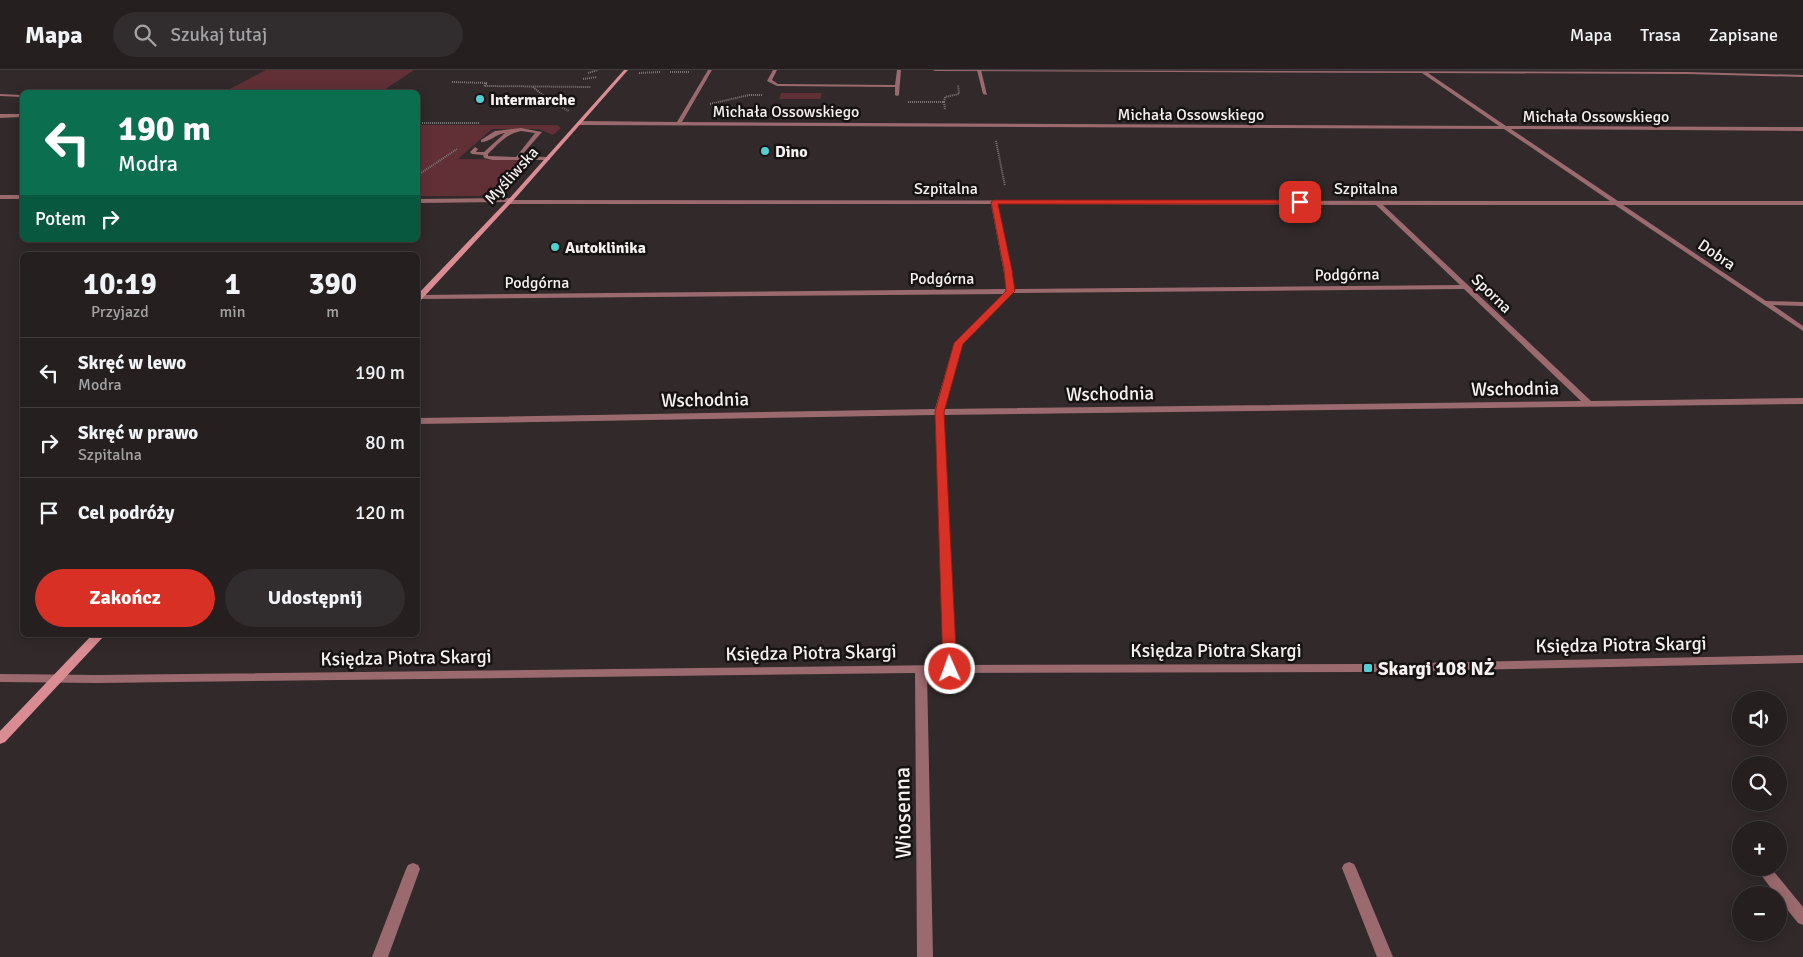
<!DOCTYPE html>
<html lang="pl">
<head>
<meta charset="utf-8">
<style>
	body { margin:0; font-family:Signika,sans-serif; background:#312c2d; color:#f1f3f6; height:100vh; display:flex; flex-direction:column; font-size:19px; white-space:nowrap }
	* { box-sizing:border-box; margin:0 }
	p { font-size:16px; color:#a3a2a5 }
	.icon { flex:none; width:28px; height:28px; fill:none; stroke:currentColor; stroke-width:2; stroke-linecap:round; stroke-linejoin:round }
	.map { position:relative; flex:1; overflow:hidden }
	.sheet { position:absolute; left:20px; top:182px; width:400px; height:385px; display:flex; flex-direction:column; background:#251f20; border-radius:8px; box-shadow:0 2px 12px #0003,0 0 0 1px #423d3e }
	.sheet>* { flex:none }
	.hud { position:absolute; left:20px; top:20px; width:400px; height:152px; border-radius:8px; box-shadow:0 2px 12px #0003,0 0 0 1px #423d3e; background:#0b6e4f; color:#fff; overflow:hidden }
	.controls { position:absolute; left:1732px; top:621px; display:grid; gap:10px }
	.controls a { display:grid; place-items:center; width:55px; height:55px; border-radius:50%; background:#251f20; box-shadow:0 2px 12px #0003,0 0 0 1px #423d3e; font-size:25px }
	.pin { position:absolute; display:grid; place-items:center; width:42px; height:42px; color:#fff; margin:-21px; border-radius:10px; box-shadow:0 2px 8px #0006 }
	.me { position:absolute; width:55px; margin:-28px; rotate:358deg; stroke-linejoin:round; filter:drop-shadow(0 0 4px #0008) }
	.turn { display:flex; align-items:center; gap:18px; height:105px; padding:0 15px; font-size:22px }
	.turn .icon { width:65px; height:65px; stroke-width:2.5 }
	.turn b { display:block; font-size:35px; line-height:42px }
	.then { display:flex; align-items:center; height:48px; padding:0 15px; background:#0003; gap:10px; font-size:19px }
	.eta { display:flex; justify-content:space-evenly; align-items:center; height:85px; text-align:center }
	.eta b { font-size:30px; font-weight:700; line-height:35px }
	.button { display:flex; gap:10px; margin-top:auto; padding:10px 15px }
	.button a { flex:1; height:58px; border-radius:30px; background:#d93025; color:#fff; font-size:20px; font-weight:700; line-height:58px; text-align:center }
	.button a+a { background:#312c2d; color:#f1f3f6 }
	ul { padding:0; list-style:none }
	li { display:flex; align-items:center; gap:15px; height:70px; padding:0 15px; border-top:1px solid #423d3e }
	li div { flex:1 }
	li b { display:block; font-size:19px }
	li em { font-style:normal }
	header { display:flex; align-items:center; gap:30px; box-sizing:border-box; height:70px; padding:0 25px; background:#251f20; border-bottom:1px solid #423d3e }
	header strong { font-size:24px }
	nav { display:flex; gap:28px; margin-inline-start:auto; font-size:18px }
	.search { width:350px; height:45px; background:#312c2d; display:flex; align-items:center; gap:12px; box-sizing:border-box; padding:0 18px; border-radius:28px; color:#a3a2a5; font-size:19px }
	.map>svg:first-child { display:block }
	.green { fill:#613036 }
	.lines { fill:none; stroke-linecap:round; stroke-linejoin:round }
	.path { stroke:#7e7778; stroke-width:2; stroke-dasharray:1 1; stroke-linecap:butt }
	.lane { fill:#9b6a6e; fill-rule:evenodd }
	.street { fill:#9b6a6e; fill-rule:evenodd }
	.secondary { fill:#da8c93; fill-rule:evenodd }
	.route { fill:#d93025; stroke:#8d1f18 }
	.poi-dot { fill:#52cdd0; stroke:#171313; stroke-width:2 }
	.labels { text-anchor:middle; stroke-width:5; stroke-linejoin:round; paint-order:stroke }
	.far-poi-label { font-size:16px; font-weight:bold; fill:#f6f1f1; stroke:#171313; text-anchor:start }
	.far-street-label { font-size:16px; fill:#f6f1f1; stroke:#171313 }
	.street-label { font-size:19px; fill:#f6f1f1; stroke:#171313 }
	.poi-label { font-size:19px; font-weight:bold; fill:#f6f1f1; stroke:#171313; text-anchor:start }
	.near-street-label { font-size:22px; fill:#f6f1f1; stroke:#171313 }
</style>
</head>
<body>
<header>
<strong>Mapa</strong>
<div class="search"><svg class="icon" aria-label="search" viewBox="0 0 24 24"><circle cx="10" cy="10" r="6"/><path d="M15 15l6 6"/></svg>Szukaj tutaj</div>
<nav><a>Mapa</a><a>Trasa</a><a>Zapisane</a></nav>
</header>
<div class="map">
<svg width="1803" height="887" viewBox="0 0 1803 887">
	<rect width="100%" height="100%" fill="#31292a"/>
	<!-- green -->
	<g class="green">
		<path d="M 266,0 L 414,0 L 381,22 L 224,22 Z"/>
		<path d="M 781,23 L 822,23 L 820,29 L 779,29 Z"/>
		<path d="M 418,55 L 557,55 L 561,58 L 553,65 L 538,59 L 492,59 L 458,89 L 530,90 L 501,121 L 480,126 L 418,126 Z"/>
	</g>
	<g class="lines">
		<!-- path -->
		<g class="path">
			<path d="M 670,2 L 690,2"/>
			<path d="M 588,3 L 598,0"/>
			<path d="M 639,3 L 660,2"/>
			<path d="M 583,9 L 597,7"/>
			<path d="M 452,12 L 487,13 L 484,16 L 591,17"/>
			<path d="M 533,17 L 550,31 L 569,41"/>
			<path d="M 908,32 L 944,32 L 945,27 L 959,24 L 958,15"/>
			<path d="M 944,32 L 945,40"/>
			<path d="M 710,34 L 749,25 L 762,25"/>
			<path d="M 418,53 L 479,53"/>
			<path d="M 996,71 L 1005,116"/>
			<path d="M 418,105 L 457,79"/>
		</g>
		<!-- lane -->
		<g class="lane">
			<path d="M 977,0 L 981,0 L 987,25 L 983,24 Z"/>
			<path d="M 0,24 L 22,25 L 22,27 L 0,26 Z"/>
			<path d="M 0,44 L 22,44 L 22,47 L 0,48 Z"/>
			<path d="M 521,58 L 542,62 L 521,86 L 547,87 L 550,89 L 549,90 L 493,90 L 484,88 L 483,85 L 472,84 L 470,82 L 475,77 L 478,79 L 476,82 L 484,82 L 505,63 C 496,64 490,72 481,72 L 481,70 L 495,61 ZM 521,61 L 535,63 L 516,87 L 488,86 L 488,84 C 498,74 506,64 521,61 Z"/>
		</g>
		<!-- street -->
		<g class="street">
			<path d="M 708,0 L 712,0 L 682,52 L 1499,56 L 1422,3 L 935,1 L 933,0 L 1687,2 L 1803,5 L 1803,7 L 1687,4 L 1428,3 L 1506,56 L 1803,57 L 1803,61 L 1511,59 L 1618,131 L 1803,131 L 1803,135 L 1623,135 L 1766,231 L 1803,232 L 1803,236 L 1773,235 L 1803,256 L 1803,261 L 1615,135 L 1383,135 L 1591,331 L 1803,328 L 1803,334 L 943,345 L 956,595 L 1368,594 L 1803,585 L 1803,593 L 1368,602 L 927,603 L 933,887 L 917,887 L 915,603 L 98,613 L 0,612 L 0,604 L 98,605 L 944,595 L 935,345 L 418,354 L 418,348 L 935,339 L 954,273 L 1004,224 L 419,229 L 418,229 L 418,225 L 1007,219 L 991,134 L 509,134 L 506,132 L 418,133 L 418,129 L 510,128 L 513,130 L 1610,131 L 1504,59 L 580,55 L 577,53 L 580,51 L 677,52 ZM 998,134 L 1376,135 L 1460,215 L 1014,219 ZM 1464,219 L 1581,331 L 944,339 L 962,274 L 1013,223 Z"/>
			<path d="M 773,0 L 777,0 L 772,10 L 778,14 L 895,15 L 897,0 L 901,0 L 899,25 L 897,26 L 895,25 L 895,17 L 777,16 L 767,11 Z"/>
			<rect x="0" y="125" width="22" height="4"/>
			<path d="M 1349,792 L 1354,794 L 1356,798 L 1393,887 L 1377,887 L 1342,798 L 1344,794 Z"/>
			<path d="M 413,793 L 418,795 L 420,799 L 388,887 L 372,887 L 406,799 L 408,795 Z"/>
			<path d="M 1756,798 L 1771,798 L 1803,837 L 1803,855 L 1798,853 L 1779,829 L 1779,825 L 1776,825 Z"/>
		</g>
		<!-- secondary -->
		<g class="secondary">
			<path d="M 624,0 L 628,0 L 511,133 L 421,230 L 418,230 L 418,224 L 507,131 Z"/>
			<path d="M 92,565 L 105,565 L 5,672 L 0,674 L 0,661 Z"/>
		</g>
	</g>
	<!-- route -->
	<path class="route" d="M 994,130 L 1300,130 L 1303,132 L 1300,134 L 998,134 L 1012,200 L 1015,221 L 963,274 L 944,342 L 957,599 L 955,603 L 945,603 L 943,599 L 935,342 L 954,273 L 1006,221 L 1004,200 L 991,132 Z"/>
	<!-- markers -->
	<g class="poi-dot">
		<circle cx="480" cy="29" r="5"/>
		<circle cx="765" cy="81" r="5"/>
		<circle cx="555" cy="177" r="5"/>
		<rect x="1363" y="593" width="10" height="10" rx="2.5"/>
	</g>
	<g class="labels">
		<!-- far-poi labels -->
		<g class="far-poi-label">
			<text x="490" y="35">Intermarche</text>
			<text x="775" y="87">Dino</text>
			<text x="565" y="183">Autoklinika</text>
		</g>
		<!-- far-street labels -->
		<g class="far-street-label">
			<text x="786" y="47">Michała Ossowskiego</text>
			<text x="1191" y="50">Michała Ossowskiego</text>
			<text x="1596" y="52">Michała Ossowskiego</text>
			<text transform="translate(511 105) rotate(-48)" y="6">Myśliwska</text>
			<text x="946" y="124">Szpitalna</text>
			<text x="1366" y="124">Szpitalna</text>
			<text transform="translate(1717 184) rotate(34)" y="6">Dobra</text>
			<text transform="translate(1347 204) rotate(-1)" y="6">Podgórna</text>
			<text x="942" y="214">Podgórna</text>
			<text x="537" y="218">Podgórna</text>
			<text transform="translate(1492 223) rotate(44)" y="6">Sporna</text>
		</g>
		<!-- street labels -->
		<g class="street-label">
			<text transform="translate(1515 318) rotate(-1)" y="7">Wschodnia</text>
			<text transform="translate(1110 323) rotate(-1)" y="7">Wschodnia</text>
			<text transform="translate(705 329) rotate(-1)" y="7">Wschodnia</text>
			<text transform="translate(1621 574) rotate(-1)" y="7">Księdza Piotra Skargi</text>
			<text x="1216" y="587">Księdza Piotra Skargi</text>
			<text transform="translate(811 582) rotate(-1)" y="7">Księdza Piotra Skargi</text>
			<text transform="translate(406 587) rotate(-1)" y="7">Księdza Piotra Skargi</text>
		</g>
		<!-- poi labels -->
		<g class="poi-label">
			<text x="1378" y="605">Skargi 108 NŻ</text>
		</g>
		<!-- near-street labels -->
		<g class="near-street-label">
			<text transform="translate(902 743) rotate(-91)" y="8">Wiosenna</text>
		</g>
	</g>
</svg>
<div class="controls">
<a><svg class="icon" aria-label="sound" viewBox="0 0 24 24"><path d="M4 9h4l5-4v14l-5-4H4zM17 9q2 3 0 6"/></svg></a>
<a><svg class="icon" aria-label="search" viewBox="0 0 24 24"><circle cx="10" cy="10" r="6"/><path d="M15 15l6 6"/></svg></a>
<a>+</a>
<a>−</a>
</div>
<div class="pin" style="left:1300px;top:132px;background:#d93025"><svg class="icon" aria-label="arrive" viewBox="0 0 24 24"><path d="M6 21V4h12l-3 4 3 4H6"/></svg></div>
<svg class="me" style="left:950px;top:599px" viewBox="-20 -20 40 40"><circle r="17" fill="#d93025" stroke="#fff" stroke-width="3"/><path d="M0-11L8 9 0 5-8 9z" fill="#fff"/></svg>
<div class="hud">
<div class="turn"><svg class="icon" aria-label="left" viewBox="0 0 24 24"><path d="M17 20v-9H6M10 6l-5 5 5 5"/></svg><div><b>190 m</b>Modra</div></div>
<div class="then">Potem<svg class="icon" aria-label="right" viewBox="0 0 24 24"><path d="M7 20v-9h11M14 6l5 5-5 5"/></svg></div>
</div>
<section class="sheet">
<div class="eta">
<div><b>10:19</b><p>Przyjazd</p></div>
<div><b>1</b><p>min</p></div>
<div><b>390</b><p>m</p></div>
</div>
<ul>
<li><svg class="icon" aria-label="left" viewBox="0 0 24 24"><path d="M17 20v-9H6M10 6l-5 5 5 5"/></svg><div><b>Skręć w lewo</b><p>Modra</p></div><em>190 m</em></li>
<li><svg class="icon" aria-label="right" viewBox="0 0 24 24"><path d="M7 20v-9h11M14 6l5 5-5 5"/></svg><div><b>Skręć w prawo</b><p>Szpitalna</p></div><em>80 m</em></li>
<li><svg class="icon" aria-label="arrive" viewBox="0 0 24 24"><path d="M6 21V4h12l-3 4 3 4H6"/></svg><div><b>Cel podróży</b></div><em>120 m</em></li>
</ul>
<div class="button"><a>Zakończ</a><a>Udostępnij</a></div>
</section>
</div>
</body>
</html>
